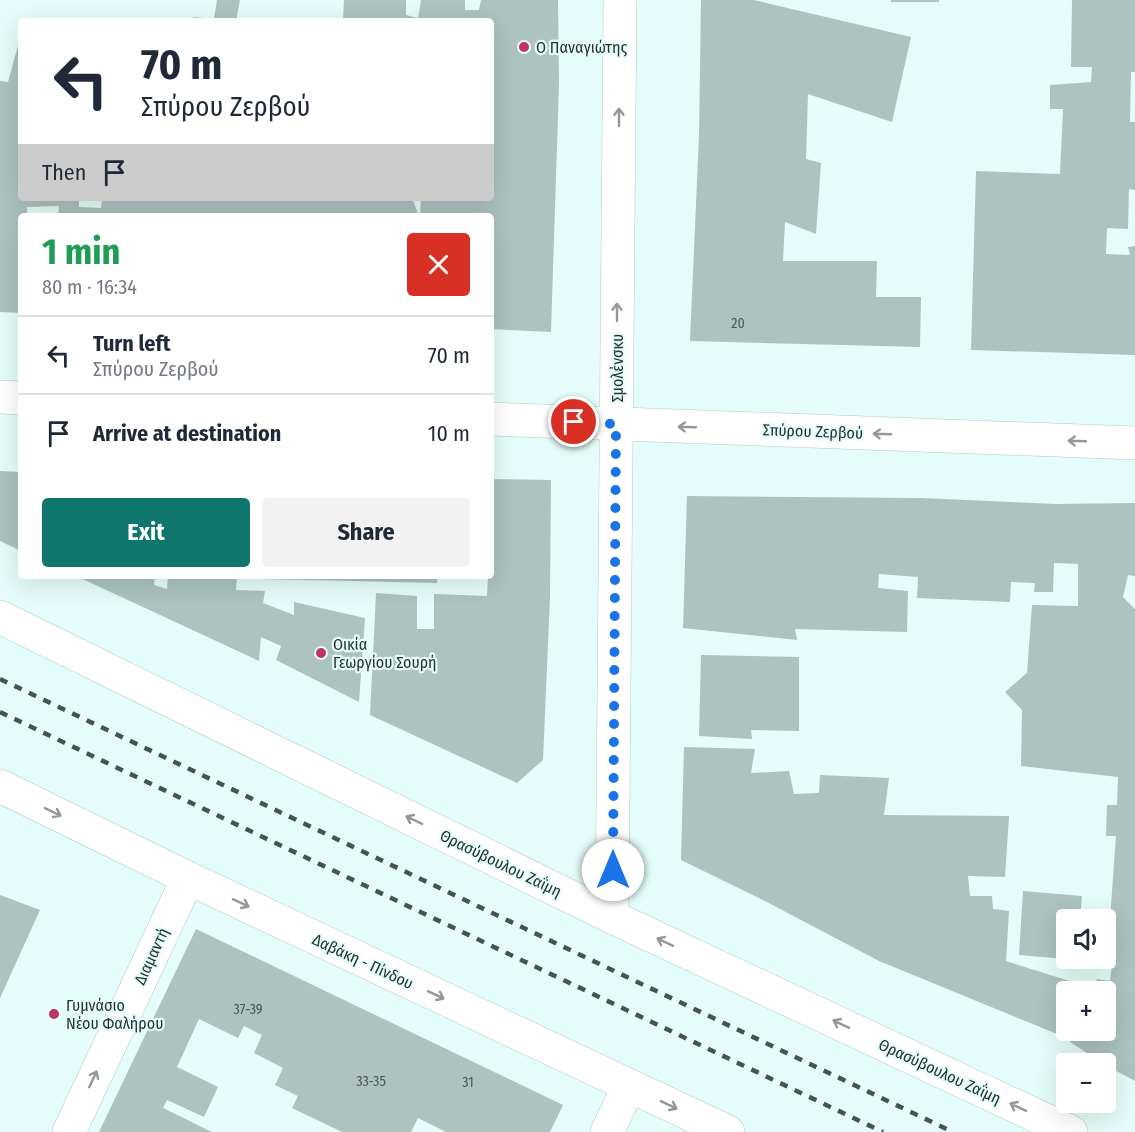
<!DOCTYPE html>
<html lang="en">
<head>
<meta charset="utf-8">
<style>
	body { margin:0; font-family:"Fira Sans Condensed",sans-serif; background:#f2f2f3; color:#1f2937; height:100vh; display:flex; flex-direction:column; font-size:22px; white-space:nowrap }
	* { box-sizing:border-box; margin:0 }
	p { font-size:20px; color:#747a83 }
	.icon { flex:none; width:33px; height:33px; fill:none; stroke:currentColor; stroke-width:2; stroke-linecap:round; stroke-linejoin:round }
	.map { position:relative; flex:1; overflow:hidden }
	.side { position:absolute; left:18px; top:213px; width:476px; height:366px; display:flex; flex-direction:column; background:#fff; border-radius:6px; box-shadow:0 6px 24px #0002 }
	.side>* { flex:none }
	.top-card { position:absolute; left:18px; top:18px; width:476px; height:183px; border-radius:6px; box-shadow:0 6px 24px #0002; background:#fff; color:#1f2937; overflow:hidden }
	.tools { position:absolute; left:1056px; top:909px; display:grid; gap:12px }
	.tools a { display:grid; place-items:center; width:60px; height:60px; border-radius:6px; background:#fff; box-shadow:0 6px 24px #0002; font-size:30px }
	.pin { position:absolute; display:grid; place-items:center; width:51px; height:51px; color:#fff; margin:-26px; border:3px solid #fff; border-radius:50%; box-shadow:0 2px 6px #0007 }
	.me { position:absolute; width:66px; margin:-33px; rotate:0deg; stroke-linejoin:round; filter:drop-shadow(0 0 4px #0008) }
	.turn { display:flex; align-items:center; gap:21px; height:126px; padding:0 24px; font-size:27px }
	.turn .icon { width:78px; height:78px; stroke-width:2.5 }
	.turn b { display:block; font-size:42px; line-height:51px }
	.then { display:flex; align-items:center; height:57px; padding:0 24px; background:#0003; gap:12px; font-size:22px }
	.round { display:grid; place-items:center; flex:none; width:63px; height:63px; border-radius:6px; background:#f2f2f3 }
	.overview { display:flex; align-items:center; justify-content:space-between; height:102px; padding:0 24px }
	h1 { font-size:36px; font-weight:700; line-height:45px; color:#1e9e55 }
	.cta { display:flex; gap:12px; margin-top:auto; padding:12px 24px }
	.cta a { flex:1; height:69px; border-radius:6px; background:#0f766e; color:#fff; font-size:24px; font-weight:700; line-height:69px; text-align:center }
	.cta a+a { background:#f2f2f3; color:#1f2937 }
	ul { padding:0; list-style:none }
	li { display:flex; align-items:center; gap:18px; height:78px; padding:0 24px; border-top:2px solid #e0e1e3 }
	li div { flex:1 }
	li b { display:block; font-size:22px }
	li em { font-style:normal }
	.map>svg:first-child { display:block }
	.building { fill:#acc3c0 }
	.lines { fill:none; stroke-linecap:round; stroke-linejoin:round }
	.minor-casing { stroke:#b1c9c5; stroke-width:34 }
	.minor { stroke:#fff; stroke-width:33 }
	.rail { stroke:#475351; stroke-width:4.5; stroke-dasharray:8 8; stroke-linecap:butt }
	.oneway { stroke:#949998 }
	.route { stroke:#1a73e8; stroke-width:10; stroke-dasharray:0 18 }
	.poi-dot { fill:#c13361; stroke:#e5fdfa; stroke-width:2 }
	.labels { text-anchor:middle; stroke-width:4.5; stroke-linejoin:round; paint-order:stroke }
	.number-label { font-size:14px; fill:#4a5755 }
	.poi-label { font-size:16px; fill:#293331; stroke:#e5fdfa; text-anchor:start }
	.street-label { font-size:16px; fill:#293331; stroke:#e5fdfa }
</style>
</head>
<body>
<div class="map">
<svg width="1135" height="1132" viewBox="0 0 1135 1132">
	<rect width="100%" height="100%" fill="#e5fdfa"/>
	<!-- building -->
	<g class="building">
		<path d="M 217,0 L 240,0 L 236,21 L 192,21 L 193,17 L 214,19 Z"/>
		<path d="M 344,0 L 406,0 L 406,15 L 418,18 L 421,0 L 465,0 L 465,10 L 479,10 L 481,0 L 558,0 L 559,84 L 551,332 L 490,329 L 490,216 L 420,216 L 421,198 L 490,198 L 490,21 L 343,21 Z"/>
		<path d="M 701,0 L 754,0 L 911,37 L 892,122 L 808,94 L 806,159 L 821,163 L 816,234 L 785,222 L 783,261 L 877,261 L 876,297 L 921,297 L 920,347 L 690,341 L 699,135 Z"/>
		<rect x="891" y="0" width="48" height="2"/>
		<path d="M 1072,0 L 1135,0 L 1135,72 L 1131,72 L 1130,122 L 1135,122 L 1135,190 L 1129,189 L 1128,229 L 1107,228 L 1106,254 L 1130,255 L 1128,247 L 1135,246 L 1135,355 L 971,350 L 976,171 L 1060,174 L 1063,109 L 1050,109 L 1050,85 L 1091,82 L 1092,67 L 1071,67 Z"/>
		<path d="M 20,38 L 21,198 L 79,198 L 79,207 L 101,208 L 102,198 L 412,198 L 419,216 L 58,216 L 59,206 L 27,207 L 27,216 L 21,216 L 21,313 L 0,312 L 0,81 L 8,82 Z"/>
		<path d="M 0,471 L 21,472 L 21,551 L 0,541 Z"/>
		<path d="M 490,479 L 551,480 L 550,597 L 543,760 L 517,783 L 370,715 L 376,593 L 417,596 L 417,629 L 434,629 L 434,594 L 487,596 L 488,576 L 490,576 Z"/>
		<path d="M 687,496 L 921,498 L 1056,504 L 1135,503 L 1135,576 L 1128,575 L 1123,597 L 1135,609 L 1135,1081 L 1107,1066 L 1070,1042 L 1075,1030 L 1106,1030 L 1106,992 L 1092,992 L 1097,979 L 1110,981 L 1112,963 L 1080,960 L 1081,958 L 1106,958 L 1106,919 L 1110,919 L 1116,836 L 1106,836 L 1107,805 L 1117,805 L 1118,777 L 1021,766 L 1022,710 L 1005,692 L 1027,673 L 1032,605 L 1078,606 L 1078,564 L 1054,563 L 1053,592 L 1034,592 L 1035,583 L 1011,582 L 1010,602 L 917,598 L 918,577 L 879,574 L 878,588 L 908,591 L 907,632 L 795,629 L 797,640 L 683,628 Z"/>
		<path d="M 76,576 L 155,576 L 154,585 L 167,589 L 168,576 L 237,576 L 236,590 L 265,591 L 263,603 L 294,615 L 294,602 L 365,618 L 359,702 L 276,660 L 281,646 L 261,637 L 259,661 Z"/>
		<path d="M 262,576 L 437,576 L 437,583 L 262,579 Z"/>
		<path d="M 701,655 L 799,657 L 799,731 L 751,730 L 752,739 L 699,736 Z"/>
		<path d="M 684,747 L 755,749 L 751,773 L 789,771 L 794,794 L 819,793 L 820,775 L 889,778 L 884,815 L 1009,816 L 1005,877 L 968,876 L 970,896 L 992,896 L 993,909 L 1009,911 L 1006,961 L 1079,984 L 1077,992 L 1066,992 L 1066,1024 L 1062,1036 L 879,961 L 763,900 L 681,860 Z"/>
		<path d="M 1023,891 L 1082,896 L 1080,920 L 1066,920 L 1066,959 L 1019,955 Z"/>
		<path d="M 0,895 L 40,910 L 0,998 Z"/>
		<path d="M 196,929 L 563,1105 L 550,1132 L 446,1132 L 418,1118 L 411,1132 L 342,1132 L 292,1108 L 298,1096 L 275,1085 L 283,1068 L 254,1053 L 262,1035 L 244,1026 L 238,1038 L 199,1019 L 177,1067 L 218,1087 L 204,1117 L 167,1100 L 163,1108 L 212,1132 L 99,1132 Z"/>
	</g>
	<g class="lines">
		<!-- minor casing -->
		<g class="minor-casing">
			<g id="minor">
				<path d="M 0,397 L 21,398"/>
				<path d="M 490,419 L 1135,443"/>
				<path d="M 0,617 L 612,917 L 1071,1132"/>
				<path d="M 0,786 L 188,878 L 728,1132"/>
				<path d="M 612,917 L 620,0"/>
				<path d="M 69,1132 L 188,878"/>
				<path d="M 607,1132 L 629,1086"/>
			</g>
		</g>
		<!-- minor -->
		<use href="#minor" class="minor"/>
		<!-- rail -->
		<g class="rail">
			<path d="M 0,679 L 953,1132"/>
			<path d="M 0,712 L 883,1132"/>
		</g>
	</g>
	<!-- one-way arrows -->
	<defs><path id="oneway-shaft" d="M-6 0H5M1.5-3L5.5 0L1.5 3" fill="none" stroke-width="1.6" stroke-linecap="round" stroke-linejoin="round" transform="scale(1.5)"/></defs>
	<g class="oneway">
		<use href="#oneway-shaft" transform="translate(619 117) rotate(-90)"/>
		<use href="#oneway-shaft" transform="translate(617 312) rotate(-90)"/>
		<use href="#oneway-shaft" transform="translate(687 427) rotate(-178)"/>
		<use href="#oneway-shaft" transform="translate(882 434) rotate(-178)"/>
		<use href="#oneway-shaft" transform="translate(1077 441) rotate(-178)"/>
		<use href="#oneway-shaft" transform="translate(53 812) rotate(26)"/>
		<use href="#oneway-shaft" transform="translate(414 820) rotate(-154)"/>
		<use href="#oneway-shaft" transform="translate(241 903) rotate(25)"/>
		<use href="#oneway-shaft" transform="translate(665 942) rotate(-155)"/>
		<use href="#oneway-shaft" transform="translate(436 995) rotate(25)"/>
		<use href="#oneway-shaft" transform="translate(841 1024) rotate(-155)"/>
		<use href="#oneway-shaft" transform="translate(93 1079) rotate(-65)"/>
		<use href="#oneway-shaft" transform="translate(669 1105) rotate(25)"/>
		<use href="#oneway-shaft" transform="translate(1018 1107) rotate(-155)"/>
	</g>
	<g class="lines">
		<!-- route -->
		<path class="route" d="M 574,422 L 616,424 L 613,870"/>
	</g>
	<!-- markers -->
	<g class="poi-dot">
		<circle cx="524" cy="47" r="6"/>
		<circle cx="321" cy="653" r="6"/>
		<circle cx="54" cy="1014" r="6"/>
	</g>
	<g class="labels">
		<!-- number labels -->
		<g class="number-label">
			<text x="738" y="328">20</text>
			<text x="248" y="1014">37-39</text>
			<text x="371" y="1086">33-35</text>
			<text x="468" y="1087">31</text>
		</g>
		<!-- poi labels -->
		<g class="poi-label">
			<text x="536" y="53">Ο Παναγιώτης</text>
			<text x="333" y="650">Οικία<tspan x="333" dy="18">Γεωργίου Σουρή</tspan></text>
			<text x="66" y="1011">Γυμνάσιο<tspan x="66" dy="18">Νέου Φαλήρου</tspan></text>
		</g>
		<!-- street labels -->
		<g class="street-label">
			<text transform="translate(617 368) rotate(-90)" y="6">Σμολένσκυ</text>
			<text transform="translate(813 431) rotate(2)" y="6">Σπύρου Ζερβού</text>
			<text transform="translate(501 863) rotate(26)" y="6">Θρασύβουλου Ζαΐμη</text>
			<text transform="translate(151 956) rotate(-65)" y="6">Διαμαντή</text>
			<text transform="translate(363 961) rotate(25)" y="6">Δαβάκη - Πίνδου</text>
			<text transform="translate(940 1071) rotate(25)" y="6">Θρασύβουλου Ζαΐμη</text>
		</g>
	</g>
</svg>
<div class="tools">
<a><svg class="icon" aria-label="sound" viewBox="0 0 24 24"><path d="M4 9h4l5-4v14l-5-4H4zM17 9q2 3 0 6"/></svg></a>
<a>+</a>
<a>−</a>
</div>
<div class="pin" style="left:574px;top:422px;background:#d93025"><svg class="icon" aria-label="arrive" viewBox="0 0 24 24"><path d="M6 21V4h12l-3 4 3 4H6"/></svg></div>
<svg class="me" style="left:613px;top:870px" viewBox="-20 -20 40 40"><circle r="19" fill="#fff"/><path d="M0-13L10 11 0 6-10 11z" fill="#1a73e8"/></svg>
<div class="top-card">
<div class="turn"><svg class="icon" aria-label="left" viewBox="0 0 24 24"><path d="M17 20v-9H6M10 6l-5 5 5 5"/></svg><div><b>70 m</b>Σπύρου Ζερβού</div></div>
<div class="then">Then<svg class="icon" aria-label="arrive" viewBox="0 0 24 24"><path d="M6 21V4h12l-3 4 3 4H6"/></svg></div>
</div>
<section class="side">
<div class="overview"><div><h1>1 min</h1><p>80 m · 16:34</p></div><a class="round" style="background:#d93025;color:#fff"><svg class="icon" aria-label="close" viewBox="0 0 24 24"><path d="M6 6l12 12M18 6L6 18"/></svg></a></div>
<ul>
<li><svg class="icon" aria-label="left" viewBox="0 0 24 24"><path d="M17 20v-9H6M10 6l-5 5 5 5"/></svg><div><b>Turn left</b><p>Σπύρου Ζερβού</p></div><em>70 m</em></li>
<li><svg class="icon" aria-label="arrive" viewBox="0 0 24 24"><path d="M6 21V4h12l-3 4 3 4H6"/></svg><div><b>Arrive at destination</b></div><em>10 m</em></li>
</ul>
<div class="cta"><a>Exit</a><a>Share</a></div>
</section>
</div>
</body>
</html>
